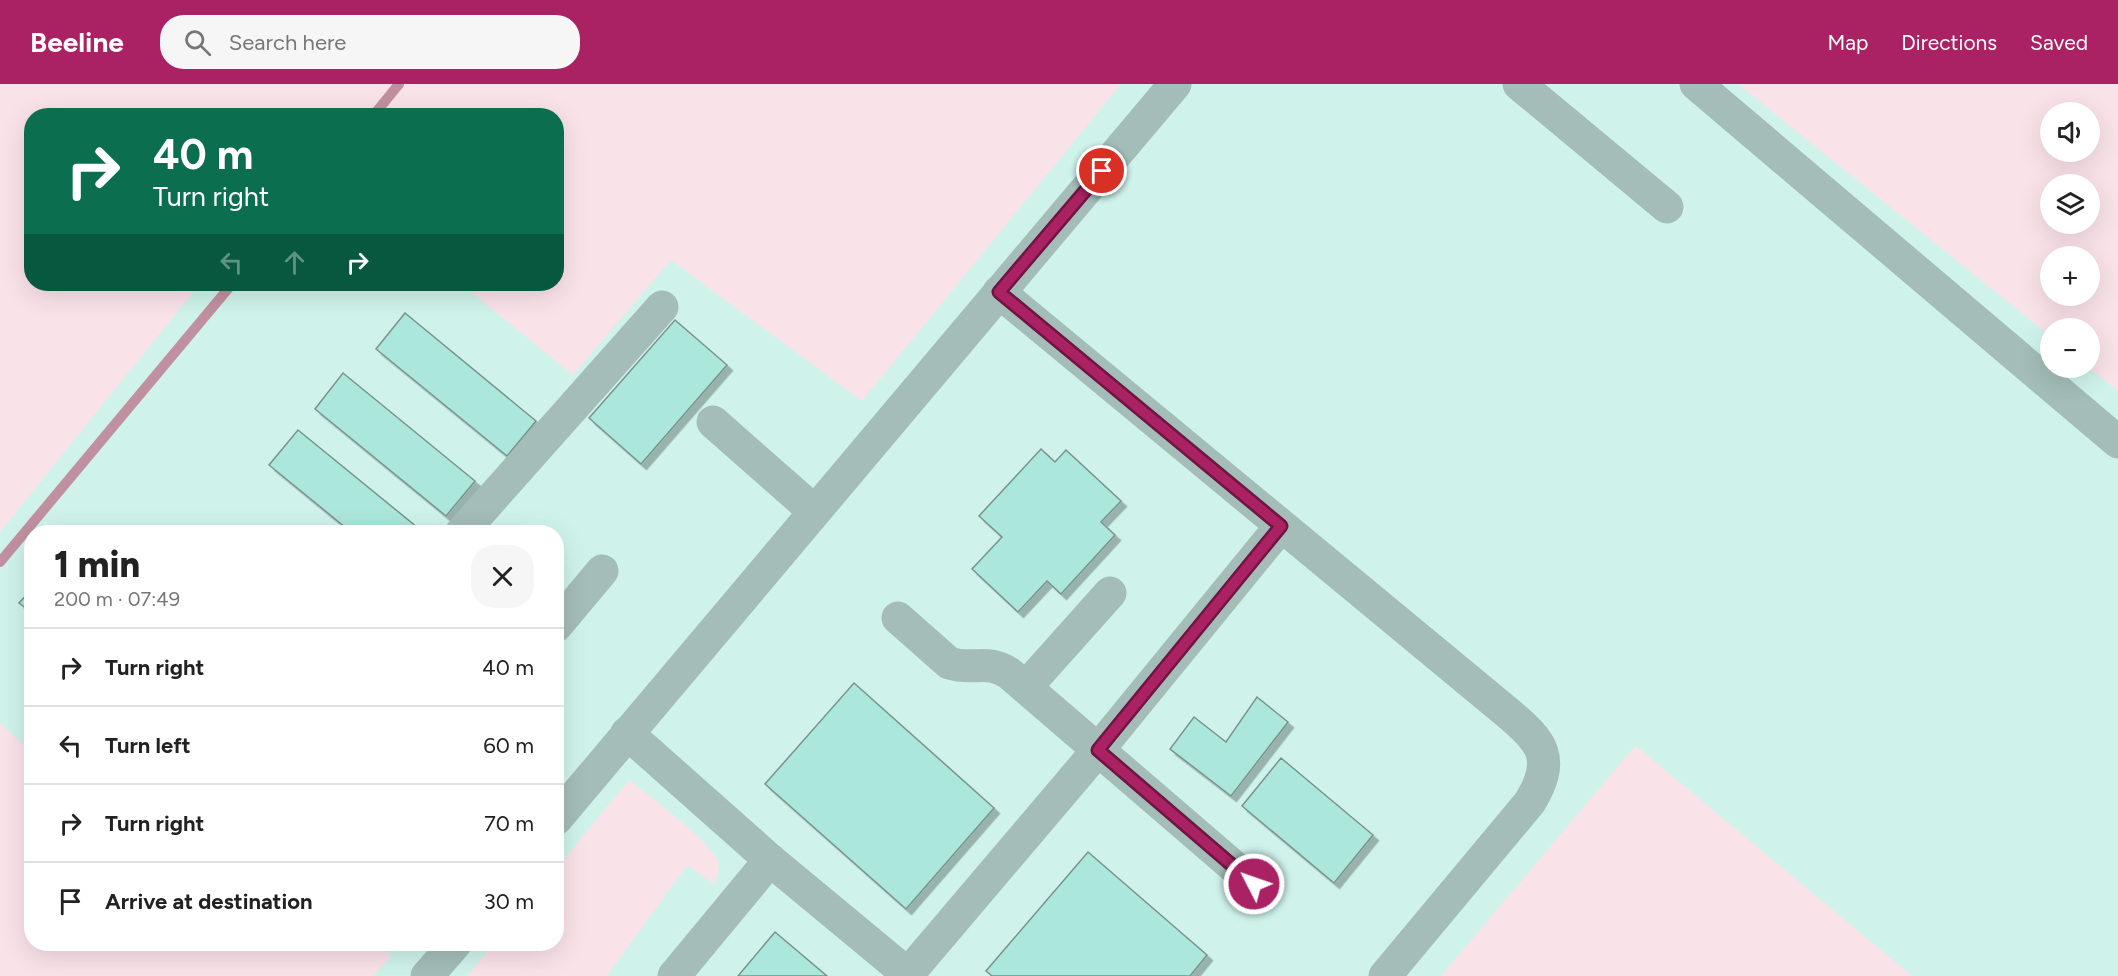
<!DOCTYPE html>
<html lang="en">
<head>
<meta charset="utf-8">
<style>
	body { margin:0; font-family:Figtree,sans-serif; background:#f6f6f6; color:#222; height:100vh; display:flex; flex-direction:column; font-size:22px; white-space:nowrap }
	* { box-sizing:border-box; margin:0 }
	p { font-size:20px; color:#767676 }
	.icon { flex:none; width:33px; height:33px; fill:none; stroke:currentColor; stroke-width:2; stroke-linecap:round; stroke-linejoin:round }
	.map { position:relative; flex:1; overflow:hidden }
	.drawer { position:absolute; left:24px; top:441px; width:540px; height:426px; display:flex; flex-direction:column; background:#fff; border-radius:24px; box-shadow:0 6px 24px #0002 }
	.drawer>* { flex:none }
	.banner { position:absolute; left:24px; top:24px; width:540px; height:183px; border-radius:24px; box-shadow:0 6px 24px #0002; background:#0b6e4f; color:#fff; overflow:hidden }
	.fabs { position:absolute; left:2040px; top:18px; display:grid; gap:12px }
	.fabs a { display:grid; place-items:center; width:60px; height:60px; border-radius:50%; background:#fff; box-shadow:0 6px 24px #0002; font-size:30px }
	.pin { position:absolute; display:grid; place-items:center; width:51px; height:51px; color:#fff; margin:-26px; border:3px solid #fff; border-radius:50%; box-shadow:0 2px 6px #0007 }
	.me { position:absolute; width:66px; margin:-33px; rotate:311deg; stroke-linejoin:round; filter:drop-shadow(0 0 4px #0008) }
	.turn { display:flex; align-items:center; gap:21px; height:126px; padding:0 30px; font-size:27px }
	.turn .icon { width:78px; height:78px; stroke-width:2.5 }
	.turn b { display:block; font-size:42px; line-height:51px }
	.lanes { display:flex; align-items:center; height:57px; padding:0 30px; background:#0003; justify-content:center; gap:30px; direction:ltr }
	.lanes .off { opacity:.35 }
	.round { display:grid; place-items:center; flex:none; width:63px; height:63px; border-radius:24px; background:#f6f6f6 }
	.summary { display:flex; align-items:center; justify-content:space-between; height:102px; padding:0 30px }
	h1 { font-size:36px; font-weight:800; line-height:45px }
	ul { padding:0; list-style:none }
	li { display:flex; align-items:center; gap:18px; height:78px; padding:0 30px; border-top:2px solid #e0e0e0 }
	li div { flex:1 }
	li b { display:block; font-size:22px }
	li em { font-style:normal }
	header { display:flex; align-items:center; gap:36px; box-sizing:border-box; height:84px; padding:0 30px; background:#aa2164; color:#fff }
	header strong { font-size:28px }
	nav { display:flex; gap:33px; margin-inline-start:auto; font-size:21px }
	.search { width:420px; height:54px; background:#f6f6f6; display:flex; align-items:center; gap:15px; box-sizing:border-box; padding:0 21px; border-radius:24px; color:#767676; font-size:22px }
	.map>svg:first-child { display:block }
	.built { fill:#cff3eb; fill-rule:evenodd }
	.green { fill:#fae2e9; fill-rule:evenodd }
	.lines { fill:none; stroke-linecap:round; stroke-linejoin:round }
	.stream { stroke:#c190a0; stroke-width:10 }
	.building { fill:#abe7db; stroke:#7a938e; stroke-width:1.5; filter:url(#shadow) }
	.minor { stroke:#a4bdb8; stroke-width:33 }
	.route-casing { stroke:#6e1541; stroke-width:15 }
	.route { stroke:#aa2164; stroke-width:10 }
</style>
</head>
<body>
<header>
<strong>Beeline</strong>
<div class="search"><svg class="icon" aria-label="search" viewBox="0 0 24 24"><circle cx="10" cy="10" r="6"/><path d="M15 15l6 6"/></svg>Search here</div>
<nav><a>Map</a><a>Directions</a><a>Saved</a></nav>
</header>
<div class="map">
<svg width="2118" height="892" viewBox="0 0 2118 892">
	<defs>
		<filter id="shadow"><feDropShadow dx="5.5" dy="5.5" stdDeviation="0" flood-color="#0004"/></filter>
	</defs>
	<rect width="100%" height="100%" fill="#e2fdf7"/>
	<!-- built -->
	<path class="built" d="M 0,0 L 2118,0 L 2118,892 L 0,892 ZM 2050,28 L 2090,28 L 2090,68 L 2050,68 ZM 32,32 L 556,32 L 556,200 L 32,200 ZM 2050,100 L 2090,100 L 2090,140 L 2050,140 ZM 2050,172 L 2090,172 L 2090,212 L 2050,212 ZM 2050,244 L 2090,244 L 2090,284 L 2050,284 ZM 32,448 L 556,448 L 556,860 L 32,860 Z"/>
	<!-- green -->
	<g class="green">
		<path d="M 0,0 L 1121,0 L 862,317 L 671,176 L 573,291 L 461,200 L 556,200 L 556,32 L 32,32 L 32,200 L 200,200 L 0,448 Z"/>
		<path d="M 1738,0 L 2118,0 L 2118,307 L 2089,284 L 2090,244 L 2050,244 L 2050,252 ZM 2050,28 L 2090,28 L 2090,68 L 2050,68 ZM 2050,100 L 2090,100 L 2090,140 L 2050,140 ZM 2050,172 L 2090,172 L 2090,212 L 2050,212 Z"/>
		<path d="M 0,639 L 31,668 L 32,860 L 377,860 L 391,872 L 373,892 L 0,892 Z"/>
		<path d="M 1636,661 L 1636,662 L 1912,892 L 1441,892 Z"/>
		<path d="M 629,696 C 647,710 712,759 718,777 C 720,785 717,793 714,800 L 687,781 L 607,892 L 467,892 L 494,860 L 556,860 L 557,784 Z"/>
	</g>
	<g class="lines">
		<!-- stream -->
		<g class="stream">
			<path d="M 373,32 L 399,0"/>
			<path d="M 0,478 L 232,200"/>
		</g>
	</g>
	<!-- building -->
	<g class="building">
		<path d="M 405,229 L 536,337 L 507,372 L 376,265 Z"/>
		<path d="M 675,236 L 727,281 L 641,380 L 589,334 Z"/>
		<path d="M 343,289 L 475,397 L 446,432 L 315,325 Z"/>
		<path d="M 298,346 L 423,448 L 351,448 L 269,381 Z"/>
		<path d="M 1041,365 L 1055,378 L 1066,366 L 1121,417 L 1101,438 L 1115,451 L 1061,510 L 1047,497 L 1018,528 L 972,485 L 1002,453 L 979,432 Z"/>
		<path d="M 32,505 L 32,529 L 19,519 Z"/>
		<path d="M 854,599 L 994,724 L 906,825 L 765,700 Z"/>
		<path d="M 1257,613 L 1288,638 L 1231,712 L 1170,665 L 1194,633 L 1226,658 Z"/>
		<path d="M 1281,674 L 1373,751 L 1334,799 L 1242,722 Z"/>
		<path d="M 1088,768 L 1207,871 L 1190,892 L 992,892 L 986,887 Z"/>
		<path d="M 775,848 L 827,892 L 738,892 Z"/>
	</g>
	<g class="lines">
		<!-- minor -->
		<g class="minor">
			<path d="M 1519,0 L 1667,123"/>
			<path d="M 1696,0 L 2118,358"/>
			<path d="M 999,208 L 1508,629 C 1543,658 1556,675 1530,718 L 1385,892"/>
			<path d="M 713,338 L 814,427"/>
			<path d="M 462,448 L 662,223"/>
			<path d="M 898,534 L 949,579 C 972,587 989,574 1010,590 L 1254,800"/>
			<path d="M 556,542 L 602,487"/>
			<path d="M 1026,603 L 1110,509"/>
			<path d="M 627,649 L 770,776 L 910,892"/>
			<path d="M 556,735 L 1175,0"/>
			<path d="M 908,890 L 1098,666 L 1281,442"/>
			<path d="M 427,892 L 455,860"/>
			<path d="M 674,892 L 770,776"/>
		</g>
	</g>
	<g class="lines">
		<!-- route casing -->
		<g class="route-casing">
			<path id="route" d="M 1102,87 L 999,208 L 1281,442 L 1098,666 L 1254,800"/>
		</g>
		<!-- route -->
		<use href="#route" class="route"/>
	</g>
</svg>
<div class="fabs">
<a><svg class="icon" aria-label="sound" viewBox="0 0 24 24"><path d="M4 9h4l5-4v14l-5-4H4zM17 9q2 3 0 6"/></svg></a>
<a><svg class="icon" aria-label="layers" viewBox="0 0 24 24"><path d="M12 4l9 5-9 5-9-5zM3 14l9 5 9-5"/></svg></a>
<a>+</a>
<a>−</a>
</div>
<div class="pin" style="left:1102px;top:87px;background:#d93025"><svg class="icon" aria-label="arrive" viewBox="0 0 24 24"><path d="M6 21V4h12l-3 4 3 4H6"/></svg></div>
<svg class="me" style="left:1254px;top:800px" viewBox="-20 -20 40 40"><circle r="17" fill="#aa2164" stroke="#fff" stroke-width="3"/><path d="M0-11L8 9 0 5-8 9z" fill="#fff"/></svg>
<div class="banner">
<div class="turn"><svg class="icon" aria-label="right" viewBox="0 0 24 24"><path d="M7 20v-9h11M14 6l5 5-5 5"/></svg><div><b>40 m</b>Turn right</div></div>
<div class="lanes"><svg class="icon off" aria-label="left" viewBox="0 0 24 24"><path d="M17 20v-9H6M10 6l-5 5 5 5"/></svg><svg class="icon off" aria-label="ahead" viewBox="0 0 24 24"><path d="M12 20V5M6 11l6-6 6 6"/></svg><svg class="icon" aria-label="right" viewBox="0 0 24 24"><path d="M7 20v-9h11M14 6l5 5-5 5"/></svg></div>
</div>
<section class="drawer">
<div class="summary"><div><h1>1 min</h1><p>200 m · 07:49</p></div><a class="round"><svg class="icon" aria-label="close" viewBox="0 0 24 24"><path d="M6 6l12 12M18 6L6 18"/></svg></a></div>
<ul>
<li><svg class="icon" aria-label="right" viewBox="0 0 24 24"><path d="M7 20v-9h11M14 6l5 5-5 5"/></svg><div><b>Turn right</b></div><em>40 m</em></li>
<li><svg class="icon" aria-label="left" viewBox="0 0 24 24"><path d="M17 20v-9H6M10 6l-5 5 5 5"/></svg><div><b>Turn left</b></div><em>60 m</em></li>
<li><svg class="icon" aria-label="right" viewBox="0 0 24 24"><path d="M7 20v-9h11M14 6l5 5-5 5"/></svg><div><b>Turn right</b></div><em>70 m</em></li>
<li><svg class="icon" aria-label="arrive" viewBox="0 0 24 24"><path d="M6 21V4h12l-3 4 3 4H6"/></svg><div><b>Arrive at destination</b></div><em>30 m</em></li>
</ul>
</section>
</div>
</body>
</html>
